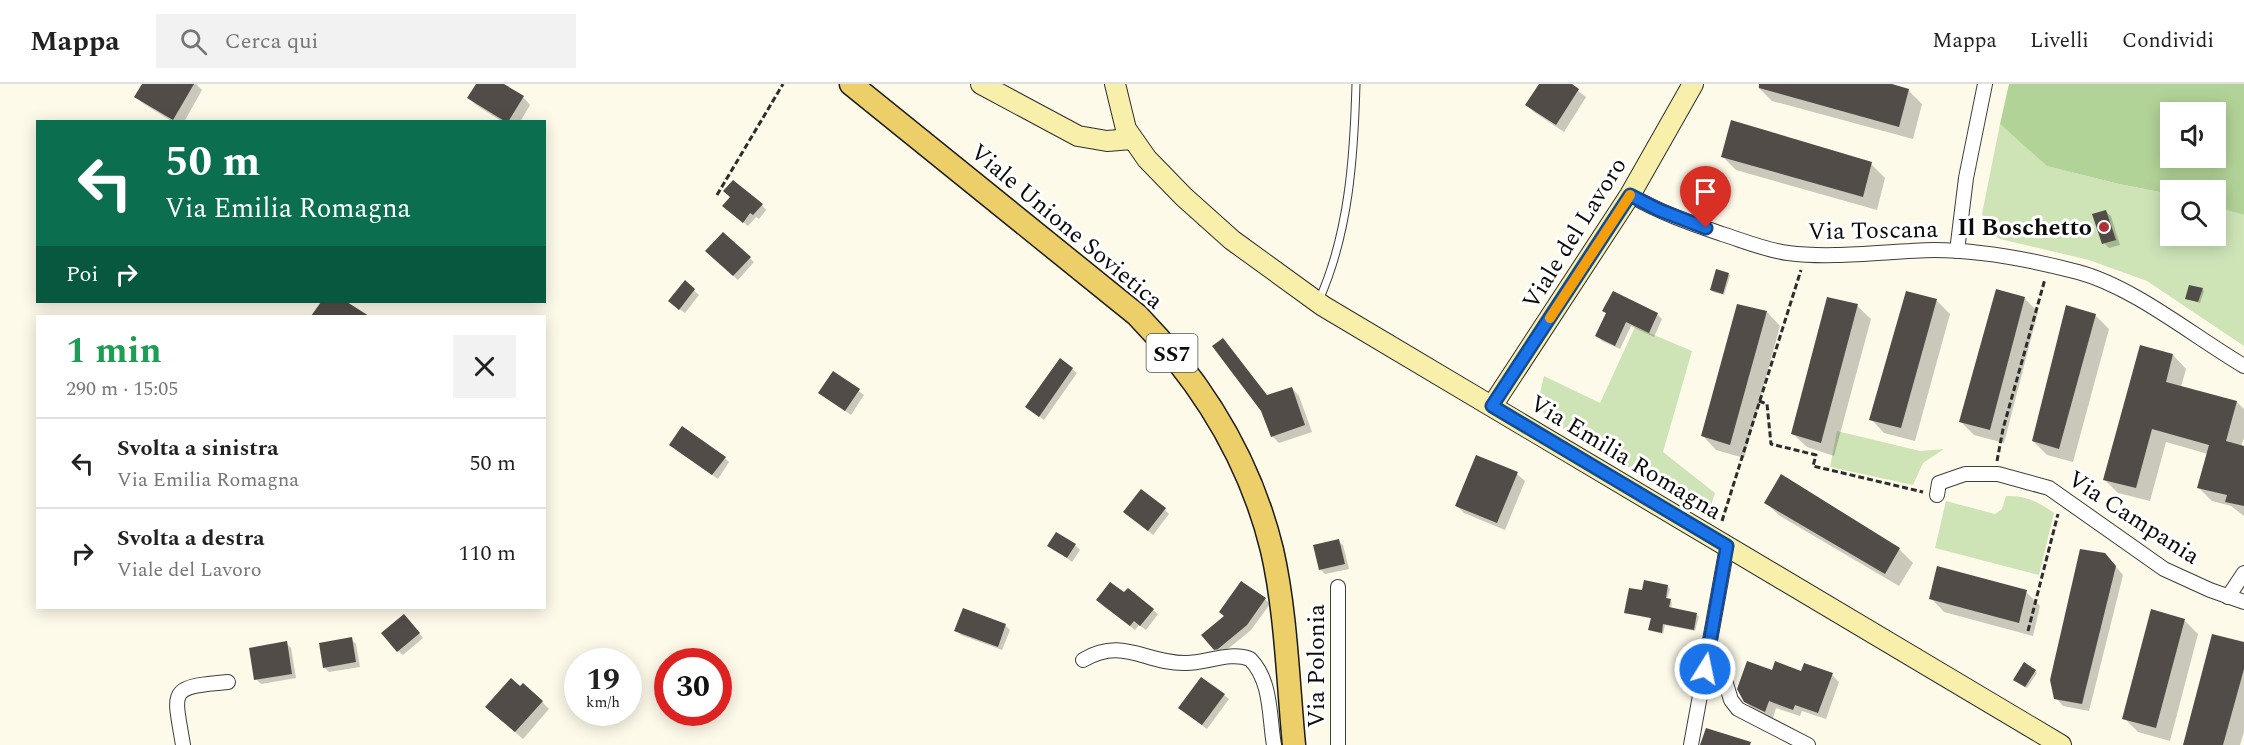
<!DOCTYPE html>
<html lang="it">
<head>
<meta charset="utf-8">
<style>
	body { margin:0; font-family:Spectral,serif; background:#f2f2f2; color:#222; height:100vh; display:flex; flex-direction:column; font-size:22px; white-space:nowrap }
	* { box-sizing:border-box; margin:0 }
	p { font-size:20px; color:#767676 }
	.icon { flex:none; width:33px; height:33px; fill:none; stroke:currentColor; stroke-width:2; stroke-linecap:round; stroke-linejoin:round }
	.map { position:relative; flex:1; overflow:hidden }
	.details { position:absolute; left:36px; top:231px; width:510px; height:294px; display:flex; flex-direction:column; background:#fff; border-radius:0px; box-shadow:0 3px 15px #0003 }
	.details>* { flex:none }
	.top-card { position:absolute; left:36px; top:36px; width:510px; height:183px; border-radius:0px; box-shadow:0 3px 15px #0003; background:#0b6e4f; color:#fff; overflow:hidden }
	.fabs { position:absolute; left:2160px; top:18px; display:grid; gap:12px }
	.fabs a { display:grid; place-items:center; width:66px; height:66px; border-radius:0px; background:#fff; box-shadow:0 3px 15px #0003; font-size:30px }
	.speed { position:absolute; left:564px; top:564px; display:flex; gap:12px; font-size:30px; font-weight:700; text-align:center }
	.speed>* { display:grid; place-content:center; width:78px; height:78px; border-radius:50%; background:#fff; box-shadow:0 3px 15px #0003; line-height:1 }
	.speed small { font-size:15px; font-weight:400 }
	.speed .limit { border:9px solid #d22; background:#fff; color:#111 }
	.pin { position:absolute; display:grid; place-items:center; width:51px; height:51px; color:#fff; margin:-62px -26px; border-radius:50% 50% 50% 0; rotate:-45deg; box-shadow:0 0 6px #0007 }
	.pin .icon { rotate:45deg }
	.me { position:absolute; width:66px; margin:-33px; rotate:10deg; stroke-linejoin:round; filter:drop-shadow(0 0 4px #0008) }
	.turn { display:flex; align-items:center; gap:21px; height:126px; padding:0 30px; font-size:27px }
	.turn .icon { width:78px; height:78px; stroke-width:2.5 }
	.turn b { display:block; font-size:42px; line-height:51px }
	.then { display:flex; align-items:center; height:57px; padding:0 30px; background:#0003; gap:12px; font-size:22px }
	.round { display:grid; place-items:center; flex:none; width:63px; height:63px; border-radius:0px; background:#f2f2f2 }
	.overview { display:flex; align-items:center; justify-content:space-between; height:102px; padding:0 30px }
	h1 { font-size:36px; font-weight:700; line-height:45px; color:#1e9e55 }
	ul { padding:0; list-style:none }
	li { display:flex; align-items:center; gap:18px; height:90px; padding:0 30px; border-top:2px solid #e0e0e0 }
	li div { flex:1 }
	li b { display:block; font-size:22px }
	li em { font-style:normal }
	header { display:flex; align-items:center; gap:36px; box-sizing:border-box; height:84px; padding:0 30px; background:#fff; border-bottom:2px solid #e0e0e0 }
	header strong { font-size:28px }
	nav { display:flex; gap:33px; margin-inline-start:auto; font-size:21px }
	.search { width:420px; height:54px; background:#f2f2f2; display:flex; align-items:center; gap:15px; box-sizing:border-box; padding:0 21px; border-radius:0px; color:#767676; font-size:22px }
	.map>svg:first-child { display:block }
	.green { fill:#cee4b7 }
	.forest { fill:#b2d398; fill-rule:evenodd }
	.shadow { fill:#0003 }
	.building { fill:#524c48 }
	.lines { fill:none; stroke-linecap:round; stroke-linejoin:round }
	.lane-casing { stroke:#3e3e3e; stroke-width:9 }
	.street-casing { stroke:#3e3e3e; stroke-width:16 }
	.secondary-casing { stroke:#2d2d2d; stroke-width:22 }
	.primary-casing { stroke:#1c1c1c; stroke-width:25 }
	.path { stroke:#2d2d2d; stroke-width:3; stroke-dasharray:6 3; stroke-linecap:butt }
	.lane { stroke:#fff; stroke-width:7 }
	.street { stroke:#fff; stroke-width:14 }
	.secondary { stroke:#f8f0aa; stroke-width:20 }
	.primary { stroke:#edcf6a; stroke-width:22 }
	.route-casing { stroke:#114b97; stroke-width:15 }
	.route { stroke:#1a73e8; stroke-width:10 }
	.slow { stroke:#f59e0b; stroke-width:10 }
	.poi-dot { fill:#ae2f34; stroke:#fff; stroke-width:2 }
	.labels { text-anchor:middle; stroke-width:6; stroke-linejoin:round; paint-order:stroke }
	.shield { fill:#fff; stroke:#545454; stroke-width:1.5 }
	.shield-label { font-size:22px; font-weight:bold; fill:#0b0b0b }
	.street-label { font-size:24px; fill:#0b0b0b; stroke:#fff }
	.poi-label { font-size:24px; font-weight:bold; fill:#0b0b0b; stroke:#fff; text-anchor:end }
</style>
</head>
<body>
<header>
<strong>Mappa</strong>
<div class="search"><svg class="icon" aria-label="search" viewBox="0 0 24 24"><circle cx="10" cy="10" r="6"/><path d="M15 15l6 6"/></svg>Cerca qui</div>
<nav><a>Mappa</a><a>Livelli</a><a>Condividi</a></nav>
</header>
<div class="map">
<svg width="2244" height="661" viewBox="0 0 2244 661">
	<rect width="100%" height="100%" fill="#fdfaea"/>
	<!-- green -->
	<g class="green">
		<path d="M 2000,40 L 2048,82 L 2119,100 L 2170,110 L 2170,152 L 2216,152 L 2216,123 L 2244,131 L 2244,262 L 2147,197 L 2089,176 L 2000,155 L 1990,149 L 1982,130 Z"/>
		<path d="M 1635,243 L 1692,267 L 1663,368 L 1715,409 L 1708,430 L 1547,335 L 1538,318 L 1544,292 L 1600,319 Z"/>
		<path d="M 1837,347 L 1920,367 L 1944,365 L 1923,379 L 1913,401 L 1830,383 Z"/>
		<path d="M 2006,412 C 2025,411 2039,418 2054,429 L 2039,491 L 1935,464 L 1946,417 L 1995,430 L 2002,425 Z"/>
	</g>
	<!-- forest -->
	<path class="forest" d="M 2009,0 L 2244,0 L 2244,131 L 2216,123 L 2216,106 L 2170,106 L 2170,110 L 2119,100 L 2047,82 L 2000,40 ZM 2170,28 L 2216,28 L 2216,74 L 2170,74 Z"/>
	<!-- shadow -->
	<g class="shadow">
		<path d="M 144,0 L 196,0 L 202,6 L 184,38 L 173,38 L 144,20 L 136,13 Z"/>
		<path d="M 477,0 L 501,0 L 523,13 L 530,21 L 520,38 L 503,38 L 476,21 L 469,14 Z"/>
		<path d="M 1540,0 L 1569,0 L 1586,13 L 1564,48 L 1534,28 L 1527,21 Z"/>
		<path d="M 1760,0 L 1887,0 L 1908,6 L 1922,20 L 1913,55 L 1772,17 L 1758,3 Z"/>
		<path d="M 1722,72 L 1871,80 L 1885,94 L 1877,126 L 1736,86 Z"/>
		<path d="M 762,121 L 766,126 L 759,135 L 756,133 L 748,142 L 729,126 Z"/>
		<path d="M 2106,128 L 2111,132 L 2120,161 L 2109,164 L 2104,159 Z"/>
		<path d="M 723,150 L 754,178 L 738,196 L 707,167 Z"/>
		<path d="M 1728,190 L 1730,192 L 1724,211 L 1713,208 L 1711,206 Z"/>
		<path d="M 685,199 L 699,211 L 685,229 L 675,222 Z"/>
		<path d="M 2202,205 L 2204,207 L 2200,219 L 2187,215 Z"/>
		<path d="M 2024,214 L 2038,228 L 2004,359 L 1974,351 L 1960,337 Z"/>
		<path d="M 1936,216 L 1950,230 L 1915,357 L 1884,349 L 1871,335 Z"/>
		<path d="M 323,218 L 345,218 L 366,232 L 313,232 Z"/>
		<path d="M 1857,222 L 1871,235 L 1834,372 L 1807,363 L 1793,350 Z"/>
		<path d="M 1767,228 L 1780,242 L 1744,374 L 1716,366 L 1703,352 Z"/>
		<path d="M 1607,230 L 1657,230 L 1662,235 L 1654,253 L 1631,242 L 1620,265 L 1602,257 L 1597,252 Z"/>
		<path d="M 2095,231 L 2109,245 L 2073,378 L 2047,371 L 2033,357 Z"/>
		<path d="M 1223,256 L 1268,313 L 1292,304 L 1299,312 L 1312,348 L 1279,359 L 1272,352 L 1263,326 Z"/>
		<path d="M 2173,271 L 2186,285 L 2181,303 L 2237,318 L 2244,325 L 2244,354 L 2241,363 L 2244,364 L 2244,432 L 2231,422 L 2212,417 L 2198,403 L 2208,370 L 2166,358 L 2150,417 L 2118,409 L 2104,395 Z"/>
		<path d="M 1072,285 L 1077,289 L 1044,336 L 1032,327 Z"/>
		<path d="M 834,289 L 864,311 L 851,331 L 820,309 Z"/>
		<path d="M 675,365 L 725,374 L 729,378 L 718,395 Z"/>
		<path d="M 1517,390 L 1525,397 L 1505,446 L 1464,429 L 1457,422 Z"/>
		<path d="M 1766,419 L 1899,465 L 1913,479 L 1899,502 L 1780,432 Z"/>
		<path d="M 1165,426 L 1169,430 L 1153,451 L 1130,432 Z"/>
		<path d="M 1338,457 L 1343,461 L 1349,485 L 1325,490 L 1321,486 Z"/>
		<path d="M 1049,461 L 1075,461 L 1080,466 L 1072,478 Z"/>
		<path d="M 2112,478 L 2123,491 L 2089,627 L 2063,622 L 2056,614 Z"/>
		<path d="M 1668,503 L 1670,505 L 1667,516 L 1672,518 L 1671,525 L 1699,532 L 1695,547 L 1665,541 L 1663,550 L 1652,547 L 1650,545 L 1652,535 L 1625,528 L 1643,508 Z"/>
		<path d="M 2026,508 L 2040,522 L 2033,552 L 1944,528 L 1931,514 Z"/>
		<path d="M 1125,511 L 1153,526 L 1158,530 L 1146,546 L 1139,541 L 1135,546 L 1102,521 Z"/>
		<path d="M 1265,515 L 1270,520 L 1251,546 L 1223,569 L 1220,570 L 1215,565 Z"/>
		<path d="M 408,536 L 423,554 L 403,571 L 398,567 Z"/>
		<path d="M 2184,536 L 2198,550 L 2170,657 L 2138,648 L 2124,634 Z"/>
		<path d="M 1005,541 L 1010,546 L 1002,566 L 961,551 L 956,546 Z"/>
		<path d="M 351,555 L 356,560 L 360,583 L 329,588 L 325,584 Z"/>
		<path d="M 286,559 L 291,564 L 296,594 L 261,600 L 256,595 Z"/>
		<path d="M 2244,560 L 2244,648 L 2240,661 L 2185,661 Z"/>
		<path d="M 1773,587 L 1832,591 L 1839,598 L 1826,635 L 1802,627 L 1800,632 L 1776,624 L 1773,634 L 1753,625 L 1745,617 Z"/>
		<path d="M 2035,587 L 2037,589 L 2027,604 L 2016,597 Z"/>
		<path d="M 1224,611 L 1229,615 L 1207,645 L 1185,629 Z"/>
		<path d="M 542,618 L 549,625 L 523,655 L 494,630 Z"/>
	</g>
	<!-- building -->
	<g class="building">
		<path d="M 142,0 L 194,0 L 173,36 L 134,13 Z"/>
		<path d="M 476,0 L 504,0 L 524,12 L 508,38 L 506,38 L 467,14 Z"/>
		<path d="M 1539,0 L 1572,0 L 1579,5 L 1556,41 L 1525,21 Z"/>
		<path d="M 1759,0 L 1892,0 L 1909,5 L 1899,43 L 1759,4 Z"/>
		<path d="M 1731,36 L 1872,78 L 1863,113 L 1721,73 Z"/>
		<path d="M 733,96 L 763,120 L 753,131 L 750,129 L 743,139 L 722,122 L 730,113 L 723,107 Z"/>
		<path d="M 2106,126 L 2116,156 L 2102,160 L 2092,130 Z"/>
		<path d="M 723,148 L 751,173 L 733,192 L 705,167 Z"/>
		<path d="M 1716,185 L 1729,189 L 1723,210 L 1710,206 Z"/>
		<path d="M 685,196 L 695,205 L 679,226 L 668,217 Z"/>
		<path d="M 2189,201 L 2203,204 L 2198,218 L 2185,215 Z"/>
		<path d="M 1996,205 L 2025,213 L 1990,346 L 1959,338 Z"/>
		<path d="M 1613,207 L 1658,229 L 1649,249 L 1626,238 L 1615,262 L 1595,252 L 1606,229 L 1602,227 Z"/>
		<path d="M 1906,207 L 1937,215 L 1901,344 L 1869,336 Z"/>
		<path d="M 1827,213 L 1858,220 L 1821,359 L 1791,350 Z"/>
		<path d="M 321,218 L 347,218 L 369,232 L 311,232 Z"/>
		<path d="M 1737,220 L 1767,227 L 1730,361 L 1701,352 Z"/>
		<path d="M 2066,221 L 2096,230 L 2059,365 L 2032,357 Z"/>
		<path d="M 1223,254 L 1267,311 L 1292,303 L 1305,341 L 1271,353 L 1261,327 L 1212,262 Z"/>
		<path d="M 2140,261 L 2173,270 L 2166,298 L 2237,317 L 2226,357 L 2244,362 L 2244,422 L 2225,418 L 2227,411 L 2197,404 L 2209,361 L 2152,345 L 2136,404 L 2103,396 Z"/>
		<path d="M 1060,274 L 1073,284 L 1039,333 L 1025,323 Z"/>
		<path d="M 833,287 L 860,305 L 845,327 L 818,309 Z"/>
		<path d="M 682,342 L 726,373 L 712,391 L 669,361 Z"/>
		<path d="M 1476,371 L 1518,388 L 1497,439 L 1455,422 Z"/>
		<path d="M 1781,390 L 1900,464 L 1885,490 L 1764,419 Z"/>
		<path d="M 1141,405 L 1166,424 L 1148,447 L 1123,428 Z"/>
		<path d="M 1056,448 L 1076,460 L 1067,474 L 1047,462 Z"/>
		<path d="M 1339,455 L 1345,480 L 1319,486 L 1313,461 Z"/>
		<path d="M 2080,465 L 2105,469 L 2116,482 L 2082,620 L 2054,615 L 2050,596 Z"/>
		<path d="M 1937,482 L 2027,506 L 2019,539 L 1929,515 Z"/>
		<path d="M 1644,496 L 1668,501 L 1666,514 L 1671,515 L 1669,523 L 1697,529 L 1694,546 L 1663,540 L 1662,549 L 1648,546 L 1651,534 L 1624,529 L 1629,504 L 1642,506 Z"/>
		<path d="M 1241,497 L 1266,514 L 1247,541 L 1218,565 L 1214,566 L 1201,551 L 1224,532 L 1219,528 Z"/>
		<path d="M 1110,498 L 1124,508 L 1128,504 L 1154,525 L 1140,542 L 1134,537 L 1130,542 L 1096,516 Z"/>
		<path d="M 963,524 L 1006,540 L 998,563 L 954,547 Z"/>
		<path d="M 2151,525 L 2185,535 L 2156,644 L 2122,635 Z"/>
		<path d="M 404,530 L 420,549 L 397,568 L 381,549 Z"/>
		<path d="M 2212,550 L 2244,558 L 2244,585 L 2223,661 L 2183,661 Z"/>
		<path d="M 352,553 L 356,578 L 323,584 L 319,559 Z"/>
		<path d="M 287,557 L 292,590 L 254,596 L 249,564 Z"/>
		<path d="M 1747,577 L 1772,586 L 1775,577 L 1801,587 L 1804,579 L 1833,589 L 1818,629 L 1795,621 L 1793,626 L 1769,617 L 1765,628 L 1744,618 L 1737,605 Z"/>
		<path d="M 2024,578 L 2036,586 L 2025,603 L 2013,596 Z"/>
		<path d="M 1201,593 L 1225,610 L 1202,641 L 1178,624 Z"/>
		<path d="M 511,594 L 520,602 L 523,599 L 543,617 L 515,648 L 485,623 Z"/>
		<path d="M 1706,644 L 1751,658 L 1750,661 L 1700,661 Z"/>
	</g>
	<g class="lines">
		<!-- lane casing -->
		<g class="lane-casing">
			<path id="lane" d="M 1319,216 C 1349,149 1354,73 1356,0"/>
		</g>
		<!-- street casing -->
		<g class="street-casing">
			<g id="street">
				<path d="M 1630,111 C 1659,128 1690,139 1722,150 C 1744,157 1765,166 1788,169 C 1833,175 1887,167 1934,166 C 1981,166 2032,176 2078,188 C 2134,203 2193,252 2244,282"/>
				<path d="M 1957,167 L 1966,94 L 1985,0"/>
				<path d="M 1937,411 L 1939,399 L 1965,390 L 1998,390 L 2049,404 L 2164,485 L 2210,506 L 2244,518"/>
				<path d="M 1338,503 L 1338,661"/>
				<path d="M 2228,513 L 2244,489"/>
				<path d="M 1083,576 C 1123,552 1146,580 1186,579 C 1207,579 1230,567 1250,575 C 1272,597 1269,633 1274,661"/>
				<path d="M 1705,585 L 1724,593 L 1731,616 L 1738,625 L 1808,661"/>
				<path d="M 183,661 C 174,606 167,603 228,598"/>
				<path d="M 1691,661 L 1727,463"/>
			</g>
		</g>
		<!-- secondary casing -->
		<g class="secondary-casing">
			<g id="secondary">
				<path d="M 981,0 L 1078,52 L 1107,57 L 1132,55"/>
				<path d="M 1115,0 L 1126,45 L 1147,75 L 1184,113 L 1232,156 L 1323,222 L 2061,661"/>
				<path d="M 1492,322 L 1630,111 L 1693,0"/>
			</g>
		</g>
		<!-- primary casing -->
		<g class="primary-casing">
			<path id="primary" d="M 851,0 L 1137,231 C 1201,297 1250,375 1272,466 C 1286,527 1288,598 1294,661"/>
		</g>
		<!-- path -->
		<g class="path">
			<path d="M 717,111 L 783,0"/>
			<path d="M 1759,317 L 1767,320 L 1771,360 L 1816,371 L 1813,382 L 1923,408"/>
			<path d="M 1997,377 L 2003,345 L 2045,195"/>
			<path d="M 1722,437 L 1801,186"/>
			<path d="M 2028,547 L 2058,430"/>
		</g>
		<!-- lane -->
		<use href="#lane" class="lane"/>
		<!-- street -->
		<use href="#street" class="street"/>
		<!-- secondary -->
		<use href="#secondary" class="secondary"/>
		<!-- primary -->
		<use href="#primary" class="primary"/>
	</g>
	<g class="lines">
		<!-- route casing -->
		<g class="route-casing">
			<path id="route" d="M 1705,585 L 1727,462 L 1492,322 L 1630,111 L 1659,126 L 1706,144"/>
		</g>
		<!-- route -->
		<use href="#route" class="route"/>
		<!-- slow -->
		<path class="slow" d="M 1550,234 L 1630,111"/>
	</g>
	<!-- markers -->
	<circle class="poi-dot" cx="2104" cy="143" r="6"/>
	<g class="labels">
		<!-- shield labels -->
		<rect class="shield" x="1146.5" y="250" width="51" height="38" rx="4.5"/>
		<g class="shield-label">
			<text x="1172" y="277">SS7</text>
		</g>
		<!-- street labels -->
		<g class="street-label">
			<text transform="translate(1067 142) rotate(40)" y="8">Viale Unione Sovietica</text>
			<text transform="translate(1873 146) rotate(-1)" y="8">Via Toscana</text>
			<text transform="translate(1574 149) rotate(-58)" y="8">Viale del Lavoro</text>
			<text transform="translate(1626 373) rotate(31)" y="8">Via Emilia Romagna</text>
			<text transform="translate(2134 433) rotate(33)" y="8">Via Campania</text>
			<text transform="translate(1316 582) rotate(-90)" y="8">Via Polonia</text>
		</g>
		<!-- poi labels -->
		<g class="poi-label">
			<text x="2092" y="151">Il Boschetto</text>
		</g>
	</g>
</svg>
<div class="fabs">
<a><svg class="icon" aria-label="sound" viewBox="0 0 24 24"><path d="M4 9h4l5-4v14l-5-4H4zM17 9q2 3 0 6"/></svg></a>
<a><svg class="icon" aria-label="search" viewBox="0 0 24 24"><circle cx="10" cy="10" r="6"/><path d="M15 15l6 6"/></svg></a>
</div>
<div class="speed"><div>19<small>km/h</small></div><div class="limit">30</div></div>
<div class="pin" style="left:1706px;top:144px;background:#d93025"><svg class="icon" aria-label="arrive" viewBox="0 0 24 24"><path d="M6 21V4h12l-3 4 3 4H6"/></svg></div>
<svg class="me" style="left:1705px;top:585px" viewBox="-20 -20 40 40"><circle r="17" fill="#1a73e8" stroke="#fff" stroke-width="3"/><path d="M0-11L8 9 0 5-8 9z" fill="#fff"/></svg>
<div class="top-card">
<div class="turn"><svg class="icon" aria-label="left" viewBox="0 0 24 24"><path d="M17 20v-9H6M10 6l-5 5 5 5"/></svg><div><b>50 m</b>Via Emilia Romagna</div></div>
<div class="then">Poi<svg class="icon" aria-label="right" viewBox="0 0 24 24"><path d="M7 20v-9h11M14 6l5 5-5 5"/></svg></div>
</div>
<section class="details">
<div class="overview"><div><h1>1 min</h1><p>290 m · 15:05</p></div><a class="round"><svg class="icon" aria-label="close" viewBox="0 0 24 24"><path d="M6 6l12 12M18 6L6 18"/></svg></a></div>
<ul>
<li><svg class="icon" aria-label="left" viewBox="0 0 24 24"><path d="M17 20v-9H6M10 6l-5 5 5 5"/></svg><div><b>Svolta a sinistra</b><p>Via Emilia Romagna</p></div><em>50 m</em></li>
<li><svg class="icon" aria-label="right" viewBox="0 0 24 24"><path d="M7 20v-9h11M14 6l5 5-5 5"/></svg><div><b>Svolta a destra</b><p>Viale del Lavoro</p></div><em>110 m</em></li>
</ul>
</section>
</div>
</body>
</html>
